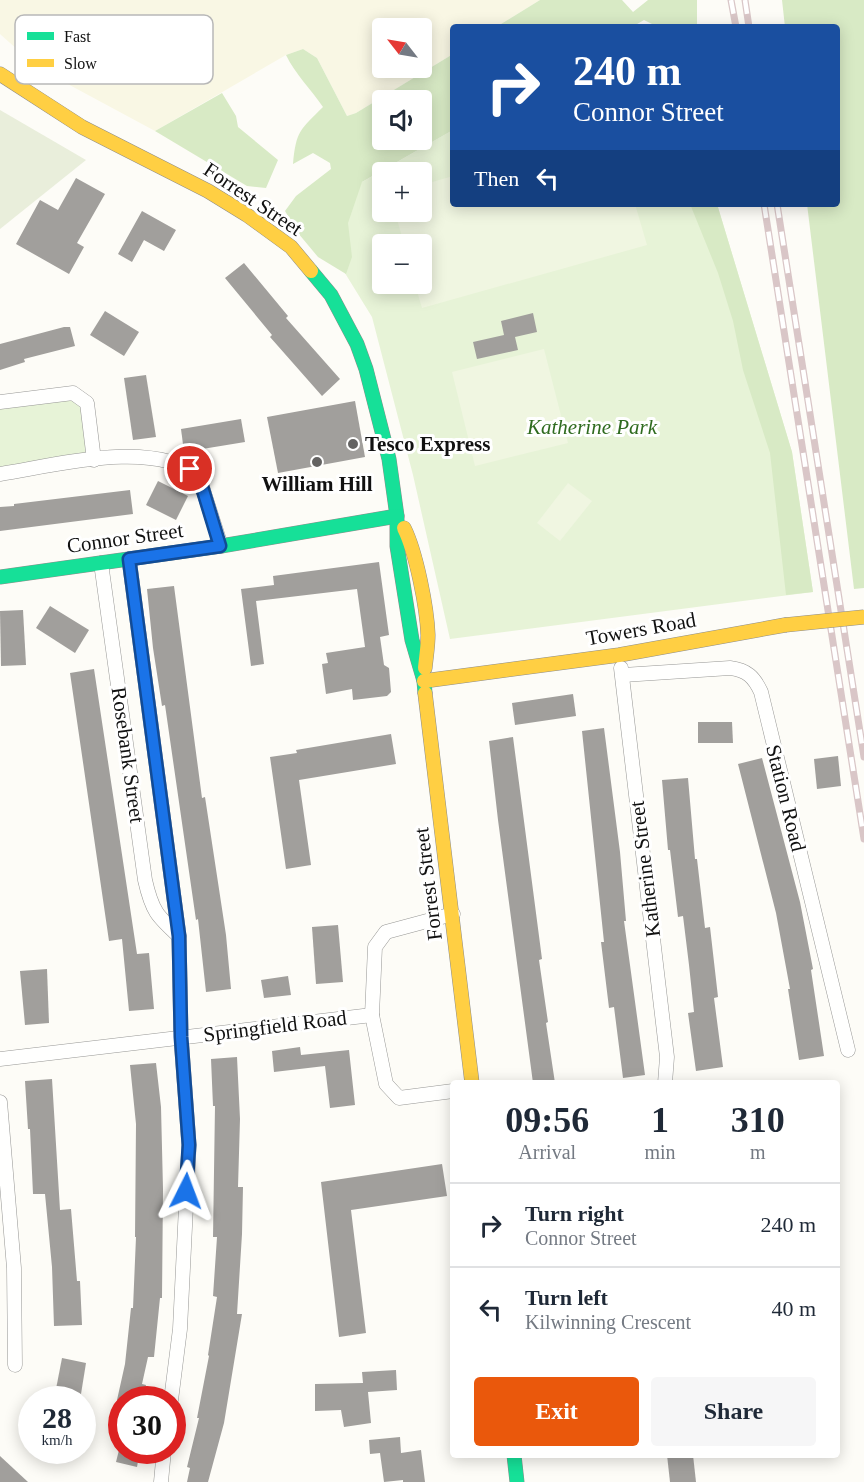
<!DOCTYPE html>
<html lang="en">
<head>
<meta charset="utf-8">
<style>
	body { margin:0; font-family:Georgia,serif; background:#f6f6f7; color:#1f2937; height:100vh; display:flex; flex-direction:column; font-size:22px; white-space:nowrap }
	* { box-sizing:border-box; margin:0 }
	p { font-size:20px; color:#747a83 }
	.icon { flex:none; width:33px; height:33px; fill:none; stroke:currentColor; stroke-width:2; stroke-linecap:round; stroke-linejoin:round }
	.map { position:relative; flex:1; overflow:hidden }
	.side { position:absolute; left:450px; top:1080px; width:390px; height:378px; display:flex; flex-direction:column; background:#fff; border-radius:6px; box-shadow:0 3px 15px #0003 }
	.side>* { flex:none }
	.banner { position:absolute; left:450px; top:24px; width:390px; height:183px; border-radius:6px; box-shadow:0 3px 15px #0003; background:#1a4fa0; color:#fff; overflow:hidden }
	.needle { width:39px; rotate:301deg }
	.buttons { position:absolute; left:372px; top:18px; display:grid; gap:12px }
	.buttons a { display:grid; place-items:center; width:60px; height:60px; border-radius:6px; background:#fff; box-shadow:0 3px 15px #0003; font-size:30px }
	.speed { position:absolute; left:18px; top:1386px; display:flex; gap:12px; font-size:30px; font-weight:700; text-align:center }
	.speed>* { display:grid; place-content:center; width:78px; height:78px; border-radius:50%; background:#fff; box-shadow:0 3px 15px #0003; line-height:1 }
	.speed small { font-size:15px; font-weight:400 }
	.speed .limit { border:9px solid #d22; background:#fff; color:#111 }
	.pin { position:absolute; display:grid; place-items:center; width:51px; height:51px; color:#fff; margin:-26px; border:3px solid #fff; border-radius:50%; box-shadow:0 2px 6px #0007 }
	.me { position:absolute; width:66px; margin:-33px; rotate:3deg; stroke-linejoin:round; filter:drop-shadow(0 0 4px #0008) }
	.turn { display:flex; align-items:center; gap:21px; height:126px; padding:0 24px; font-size:27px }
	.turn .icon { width:78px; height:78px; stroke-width:2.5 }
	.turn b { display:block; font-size:42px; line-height:51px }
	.then { display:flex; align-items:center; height:57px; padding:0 24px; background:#0003; gap:12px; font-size:22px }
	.eta { display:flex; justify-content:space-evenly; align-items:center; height:102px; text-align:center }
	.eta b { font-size:36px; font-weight:700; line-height:42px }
	.cta { display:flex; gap:12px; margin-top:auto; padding:12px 24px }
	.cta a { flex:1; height:69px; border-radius:6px; background:#ea580c; color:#fff; font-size:24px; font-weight:700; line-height:69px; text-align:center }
	.cta a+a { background:#f6f6f7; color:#1f2937 }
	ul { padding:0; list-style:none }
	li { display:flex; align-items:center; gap:18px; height:84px; padding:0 24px; border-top:2px solid #e0e1e3 }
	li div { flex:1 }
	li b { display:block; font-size:22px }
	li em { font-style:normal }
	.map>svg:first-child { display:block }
	.farmland { fill:#f9f7e4; fill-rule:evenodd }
	.green { fill:#e7f3d7; fill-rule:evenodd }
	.forest { fill:#d8eac5; fill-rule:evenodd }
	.cemetery { fill:#e9eedb }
	.pitch { fill:#f0f6e1 }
	.building { fill:#a19f9c }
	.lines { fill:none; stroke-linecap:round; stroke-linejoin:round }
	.street-casing { stroke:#979795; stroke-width:15 }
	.fast-casing { stroke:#8e8d8b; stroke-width:15 }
	.slow-casing { stroke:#8e8d8b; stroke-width:15 }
	.street { stroke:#fffffe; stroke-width:14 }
	.fast { stroke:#16e098; stroke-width:14 }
	.slow { stroke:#ffcf43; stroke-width:14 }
	.rail-casing { stroke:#d9c6c7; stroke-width:7 }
	.rail { stroke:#fff; stroke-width:4.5; stroke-dasharray:14; stroke-linecap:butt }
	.slow-bridge-casing { stroke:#8e8d8b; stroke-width:15; stroke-linecap:butt }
	.slow-bridge { stroke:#ffcf43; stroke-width:14 }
	.route-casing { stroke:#114b97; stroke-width:15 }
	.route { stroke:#1a73e8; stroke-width:10 }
	.poi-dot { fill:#646362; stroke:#fff; stroke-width:2 }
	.labels { text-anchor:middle; stroke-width:6; stroke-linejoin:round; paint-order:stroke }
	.street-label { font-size:21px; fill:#111; stroke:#fff }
	.park-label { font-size:21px; font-style:italic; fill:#2f6b1f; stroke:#fff }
	.poi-label { font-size:21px; font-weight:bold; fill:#111; stroke:#fff; text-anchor:start }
	.key { fill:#fff; stroke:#b8b8b8; stroke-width:1.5 }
	.key-label { font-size:16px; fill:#111 }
</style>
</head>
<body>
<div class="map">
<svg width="864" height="1482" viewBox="0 0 864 1482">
	<rect width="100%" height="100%" fill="#fdfcf7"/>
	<!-- farmland -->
	<path class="farmland" d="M 0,0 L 540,0 L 496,27 L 453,27 L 453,54 L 356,113 L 347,116 L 317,58 L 303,49 L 286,55 L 155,131 L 38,68 L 0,34 ZM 382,28 L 422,28 L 422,68 L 382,68 Z"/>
	<!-- green -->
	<g class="green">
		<path d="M 453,130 L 453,204 L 717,204 L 792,452 L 813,592 L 450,639 L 413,475 L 372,317 L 308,213 ZM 382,172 L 422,172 L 422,212 L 382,212 ZM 382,244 L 422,244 L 422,284 L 382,284 Z"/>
		<path d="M 72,397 L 83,405 L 89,456 L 0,470 L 0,406 Z"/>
	</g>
	<!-- forest -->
	<g class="forest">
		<path d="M 540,0 L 622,0 L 633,12 L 648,0 L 697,0 L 697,27 L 658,27 L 644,20 L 632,27 L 496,27 Z"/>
		<path d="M 782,0 L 864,0 L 864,588 L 854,589 L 807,204 L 837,204 L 837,27 L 785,27 Z"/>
		<path d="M 303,49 L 317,58 L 347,116 L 356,113 L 453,54 L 453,130 L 362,182 L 348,223 L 352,257 L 346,274 L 318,257 L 298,233 L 285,211 L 296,196 L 331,169 L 330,163 L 313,153 L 293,164 C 296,131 300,130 323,107 C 311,89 295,74 286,55 ZM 382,100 L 422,100 L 422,140 L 382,140 Z"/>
		<path d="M 222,93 L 236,116 L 238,127 L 278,160 L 266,188 L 247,186 L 155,131 Z"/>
		<path d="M 690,204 L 717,204 L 792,452 L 813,592 L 786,595 L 770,453 L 743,370 L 733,321 L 718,273 Z"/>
	</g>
	<!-- cemetery -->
	<path class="cemetery" d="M 0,110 L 86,160 L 0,229 Z"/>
	<!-- pitch -->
	<g class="pitch">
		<path d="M 453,176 L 453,204 L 635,204 L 647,245 L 422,308 L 415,284 L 422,284 L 422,244 L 404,244 L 395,212 L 422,212 L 422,185 Z"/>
		<path d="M 544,349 L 568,443 L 475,466 L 452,372 Z"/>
		<path d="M 568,483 L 592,501 L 560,541 L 537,523 Z"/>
	</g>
	<!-- building -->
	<g class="building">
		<path d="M 76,178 L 105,194 L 77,243 L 84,247 L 69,274 L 16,244 L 40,200 L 58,210 Z"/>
		<path d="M 142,211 L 176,230 L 164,251 L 144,240 L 132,262 L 118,254 Z"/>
		<path d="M 244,263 L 288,316 L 286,318 L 340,379 L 322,396 L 270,337 L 272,335 L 225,278 Z"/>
		<path d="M 105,311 L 139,332 L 124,356 L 90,335 Z"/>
		<path d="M 533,313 L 537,332 L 515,337 L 518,350 L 477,359 L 473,342 L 504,335 L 501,321 Z"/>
		<path d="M 64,327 L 70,327 L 75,346 L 24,359 L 25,362 L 0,370 L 0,344 Z"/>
		<path d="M 146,375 L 156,437 L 133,440 L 124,378 Z"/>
		<path d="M 355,401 L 365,457 L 278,473 L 267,417 Z"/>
		<path d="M 241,419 L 245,442 L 184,452 L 181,429 Z"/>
		<path d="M 158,481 L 188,496 L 176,520 L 146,505 Z"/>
		<path d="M 130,490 L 133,514 L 0,531 L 0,507 L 14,506 L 14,504 Z"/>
		<path d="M 379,562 L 389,635 L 380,637 L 384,665 L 389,668 L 391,692 L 387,696 L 353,700 L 352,689 L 326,694 L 322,664 L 328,663 L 326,653 L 365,647 L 357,589 L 256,601 L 264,664 L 251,666 L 241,589 L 274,585 L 273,576 Z"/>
		<path d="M 174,586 L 202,798 L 205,797 L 226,935 L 231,989 L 206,992 L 198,919 L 196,920 L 165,705 L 162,706 L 153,648 L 147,589 Z"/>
		<path d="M 50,606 L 89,630 L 75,653 L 36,628 Z"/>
		<path d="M 23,610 L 26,665 L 1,666 L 0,611 Z"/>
		<path d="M 94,669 L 137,954 L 149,953 L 154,1009 L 129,1011 L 122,939 L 109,941 L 70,673 Z"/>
		<path d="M 573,694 L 576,716 L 515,725 L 512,703 Z"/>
		<path d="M 698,722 L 732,722 L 733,743 L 698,743 Z"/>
		<path d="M 604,728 L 620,852 L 626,921 L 624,921 L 645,1075 L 623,1078 L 614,1007 L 609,1008 L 601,942 L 604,942 L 582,731 Z"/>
		<path d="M 391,734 L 396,764 L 299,780 L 311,865 L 286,869 L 270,757 L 297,753 L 296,750 Z"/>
		<path d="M 513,737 L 542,959 L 539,960 L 548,1022 L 546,1023 L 555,1083 L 533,1083 L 498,820 L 489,741 Z"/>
		<path d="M 838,756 L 841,786 L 817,789 L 814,759 Z"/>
		<path d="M 762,758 L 800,902 L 813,969 L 811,970 L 824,1056 L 799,1060 L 788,989 L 790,989 L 776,913 L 738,764 Z"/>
		<path d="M 688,778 L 695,859 L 697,859 L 705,928 L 710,927 L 718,997 L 714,998 L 723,1067 L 696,1071 L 688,1013 L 694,1012 L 689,965 L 683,916 L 678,917 L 670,850 L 668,850 L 662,780 Z"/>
		<path d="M 338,925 L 343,982 L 316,984 L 312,927 Z"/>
		<path d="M 47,969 L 49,1023 L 25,1025 L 20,971 Z"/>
		<path d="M 288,976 L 291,995 L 264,998 L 261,980 Z"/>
		<path d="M 300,1047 L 301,1055 L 349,1050 L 355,1105 L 330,1108 L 325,1066 L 274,1072 L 272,1051 Z"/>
		<path d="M 237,1057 L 240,1119 L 238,1187 L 243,1187 L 242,1234 L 237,1314 L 242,1314 L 224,1423 L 208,1482 L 187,1482 L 190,1468 L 187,1467 L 199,1418 L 197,1418 L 209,1356 L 208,1355 L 217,1297 L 213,1296 L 217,1237 L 213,1237 L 215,1106 L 213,1106 L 211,1059 Z"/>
		<path d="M 156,1063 L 161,1107 L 163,1189 L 162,1298 L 160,1298 L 154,1357 L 148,1357 L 142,1384 L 146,1385 L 143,1400 L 117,1400 L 125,1364 L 131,1308 L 133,1308 L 136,1237 L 135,1237 L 136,1124 L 130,1065 Z"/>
		<path d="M 52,1079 L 60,1210 L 71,1209 L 77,1281 L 80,1281 L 82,1325 L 54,1326 L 52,1267 L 45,1194 L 33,1194 L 30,1129 L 28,1129 L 25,1081 Z"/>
		<path d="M 442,1164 L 447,1196 L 351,1210 L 366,1333 L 339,1337 L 321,1182 Z"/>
		<path d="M 62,1358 L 86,1363 L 81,1394 L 56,1389 Z"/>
		<path d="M 396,1370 L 397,1390 L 368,1392 L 371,1423 L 344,1427 L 341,1410 L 315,1411 L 315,1384 L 363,1383 L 362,1372 Z"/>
		<path d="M 400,1437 L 401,1453 L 421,1450 L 425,1482 L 403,1482 L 403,1480 L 384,1482 L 380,1453 L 370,1454 L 369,1440 Z"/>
		<path d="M 119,1450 L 140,1450 L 137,1467 L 116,1462 Z"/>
		<path d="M 667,1455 L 693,1455 L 696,1482 L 670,1482 Z"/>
		<path d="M 0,1456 L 28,1482 L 0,1482 Z"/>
	</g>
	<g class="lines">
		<!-- street casing -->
		<g class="street-casing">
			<g id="street">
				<path d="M 0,402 L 73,393 L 87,403 L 94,460"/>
				<path d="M 0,474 C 53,466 155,438 199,477 L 221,546"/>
				<path d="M 129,559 L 179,936 L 181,1037 L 189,1145 L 180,1329 L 171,1400"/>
				<path d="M 101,563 L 145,880 C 152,911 157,916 179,936"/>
				<path d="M 621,668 L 667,1057 L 665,1083"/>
				<path d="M 623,675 L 730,668 C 747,670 754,677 761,692 L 848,1050"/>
				<path d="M 453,914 L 386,932 L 375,947 L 372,1015 L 386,1084 L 399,1098 L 453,1091"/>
				<path d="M 0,1059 L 372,1015"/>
				<path d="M 0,1102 L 14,1268 L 15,1365"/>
				<path d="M 161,1482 L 164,1450"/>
			</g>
		</g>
		<!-- fast casing -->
		<g class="fast-casing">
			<g id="fast">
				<path d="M 311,271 L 331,295 L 357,344 L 366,369 L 389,459 L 397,516 L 397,546 L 412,640 L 424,681 L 425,693"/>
				<path d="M 0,577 L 221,546 L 397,516"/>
				<path d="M 514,1455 L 517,1482"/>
			</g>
		</g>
		<!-- slow casing -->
		<g class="slow-casing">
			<g id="slow">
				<path d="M 0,74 L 82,127 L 208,191 L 247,215 L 291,247 L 311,271"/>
				<path d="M 404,528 C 416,552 427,607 428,635 C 428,646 426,657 425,668"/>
				<path d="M 424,681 L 619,655 L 785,625"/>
				<path d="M 425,693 L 472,1083"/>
			</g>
		</g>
		<!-- street -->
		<use href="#street" class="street"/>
		<!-- fast -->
		<use href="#fast" class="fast"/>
		<!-- slow -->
		<use href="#slow" class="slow"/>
		<!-- rail casing -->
		<g class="rail-casing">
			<g id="rail">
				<path d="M 731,0 L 736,27"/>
				<path d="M 745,0 L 749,27"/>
				<path d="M 764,204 L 864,839"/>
				<path d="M 777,204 L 864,757"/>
			</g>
		</g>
		<!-- rail -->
		<use href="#rail" class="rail"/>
		<!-- slow-bridge casing -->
		<g class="slow-bridge-casing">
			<path id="slow-bridge" d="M 785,625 L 864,617"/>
		</g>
		<!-- slow-bridge -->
		<use href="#slow-bridge" class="slow-bridge"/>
	</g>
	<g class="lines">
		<!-- route casing -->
		<g class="route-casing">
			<path id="route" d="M 186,1191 L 189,1145 L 181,1037 L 179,936 L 129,559 L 220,546 L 199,477 L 190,469"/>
		</g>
		<!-- route -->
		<use href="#route" class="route"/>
	</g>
	<!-- markers -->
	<g class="poi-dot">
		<circle cx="353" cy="444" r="6"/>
		<circle cx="317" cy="462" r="6"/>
	</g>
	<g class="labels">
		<!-- street labels -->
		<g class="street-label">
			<text transform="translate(253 199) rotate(34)" y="7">Forrest Street</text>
			<text transform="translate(125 538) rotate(-8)" y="7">Connor Street</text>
			<text transform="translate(641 629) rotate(-10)" y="7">Towers Road</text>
			<text transform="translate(128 755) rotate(82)" y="7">Rosebank Street</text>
			<text transform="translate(786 798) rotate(76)" y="7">Station Road</text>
			<text transform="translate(645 869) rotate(-97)" y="7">Katherine Street</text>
			<text transform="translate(428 884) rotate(-97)" y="7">Forrest Street</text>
			<text transform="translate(275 1026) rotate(-7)" y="7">Springfield Road</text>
		</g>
		<!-- park labels -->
		<g class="park-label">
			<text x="592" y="434">Katherine Park</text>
		</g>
		<!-- poi labels -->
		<g class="poi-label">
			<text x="365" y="451">Tesco Express</text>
			<text x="317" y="491" text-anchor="middle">William Hill</text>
		</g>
	</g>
	<!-- legend -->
	<rect x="15" y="15" width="198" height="69" rx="9" class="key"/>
	<rect x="27" y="32" width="27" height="8" fill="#16e098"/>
	<rect x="27" y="59" width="27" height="8" fill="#ffcf43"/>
	<g class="key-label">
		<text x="64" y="42">Fast</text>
		<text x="64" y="69">Slow</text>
	</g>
</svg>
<div class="buttons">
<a><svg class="needle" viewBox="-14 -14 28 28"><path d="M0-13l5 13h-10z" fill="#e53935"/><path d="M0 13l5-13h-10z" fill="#747a83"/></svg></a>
<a><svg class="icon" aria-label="sound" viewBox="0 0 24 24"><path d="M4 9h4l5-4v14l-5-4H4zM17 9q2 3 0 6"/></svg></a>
<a>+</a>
<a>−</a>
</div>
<div class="speed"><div>28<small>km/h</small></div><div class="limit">30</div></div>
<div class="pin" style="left:190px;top:469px;background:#d93025"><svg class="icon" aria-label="arrive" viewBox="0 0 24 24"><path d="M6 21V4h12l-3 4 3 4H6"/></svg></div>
<svg class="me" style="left:186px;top:1191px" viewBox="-20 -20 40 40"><path d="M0-17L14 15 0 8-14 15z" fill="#1a73e8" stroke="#fff" stroke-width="4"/></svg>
<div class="banner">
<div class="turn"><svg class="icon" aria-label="right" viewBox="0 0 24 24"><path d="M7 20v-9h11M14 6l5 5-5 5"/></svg><div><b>240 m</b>Connor Street</div></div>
<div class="then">Then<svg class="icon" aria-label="left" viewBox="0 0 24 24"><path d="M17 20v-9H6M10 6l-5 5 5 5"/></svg></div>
</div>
<section class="side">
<div class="eta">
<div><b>09:56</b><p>Arrival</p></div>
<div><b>1</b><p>min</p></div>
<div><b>310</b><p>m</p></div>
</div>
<ul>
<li><svg class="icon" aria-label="right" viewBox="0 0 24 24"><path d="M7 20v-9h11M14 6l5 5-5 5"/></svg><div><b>Turn right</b><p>Connor Street</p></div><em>240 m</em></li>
<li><svg class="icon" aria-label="left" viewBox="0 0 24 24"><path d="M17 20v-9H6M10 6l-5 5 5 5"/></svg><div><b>Turn left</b><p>Kilwinning Crescent</p></div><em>40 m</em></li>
</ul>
<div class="cta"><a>Exit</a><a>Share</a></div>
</section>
</div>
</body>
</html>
